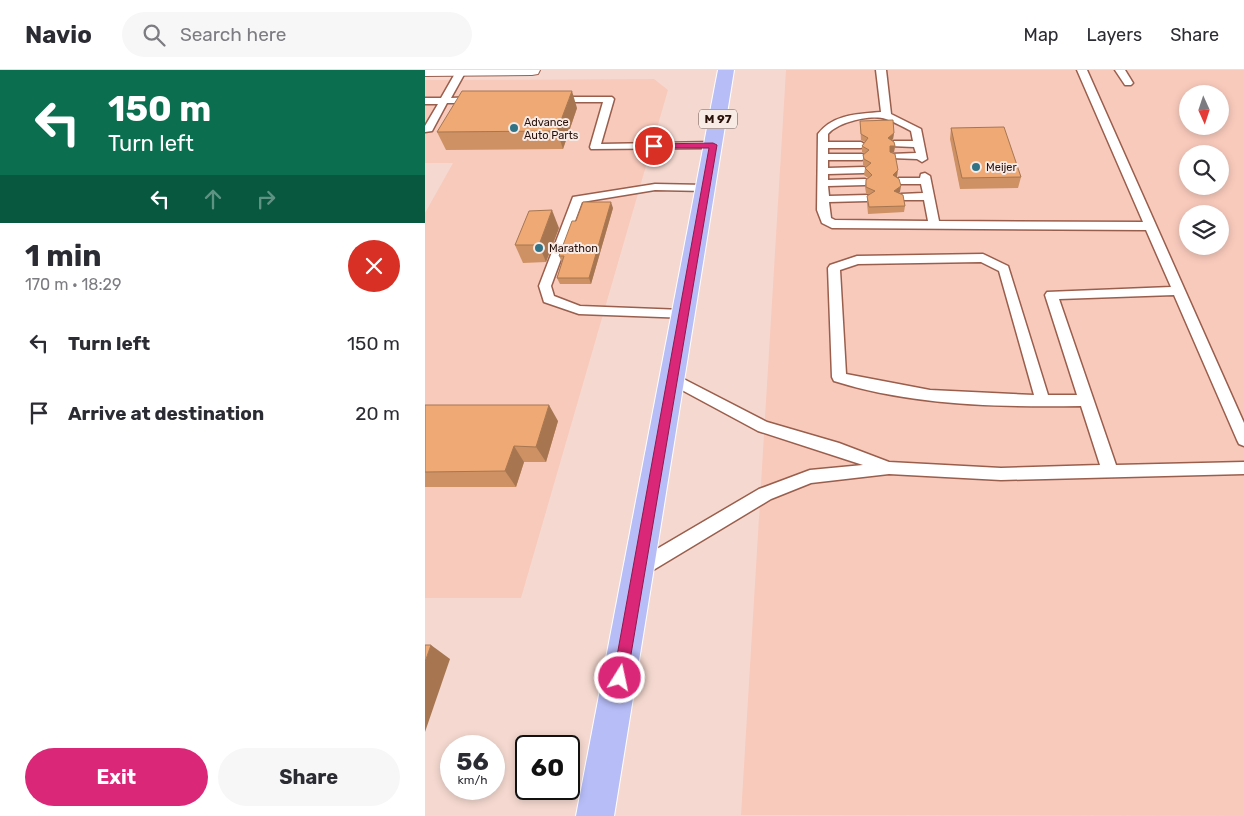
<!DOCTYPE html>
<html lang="en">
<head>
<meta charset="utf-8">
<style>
	body { margin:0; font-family:Rubik,sans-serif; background:#f7f7f7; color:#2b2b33; height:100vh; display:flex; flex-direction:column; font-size:19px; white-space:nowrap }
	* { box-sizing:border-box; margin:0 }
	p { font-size:16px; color:#7c7c81 }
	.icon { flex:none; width:28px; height:28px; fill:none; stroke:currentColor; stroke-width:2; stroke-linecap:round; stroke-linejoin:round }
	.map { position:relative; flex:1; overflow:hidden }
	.sheet { display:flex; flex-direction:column; background:#fff; width:425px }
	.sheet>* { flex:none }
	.top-card { background:#0b6e4f; color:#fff; overflow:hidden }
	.needle { width:32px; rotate:177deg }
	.controls { position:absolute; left:754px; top:15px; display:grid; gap:10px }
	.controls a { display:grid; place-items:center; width:50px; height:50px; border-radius:50%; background:#fff; box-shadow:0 2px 8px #0003; font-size:25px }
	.speed { position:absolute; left:15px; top:665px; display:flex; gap:10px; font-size:25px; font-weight:700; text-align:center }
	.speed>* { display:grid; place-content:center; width:65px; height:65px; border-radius:50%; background:#fff; box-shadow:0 2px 8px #0003; line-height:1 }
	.speed small { font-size:12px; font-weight:400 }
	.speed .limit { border:2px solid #111; border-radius:8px; background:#fff; color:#111 }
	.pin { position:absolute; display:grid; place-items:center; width:42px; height:42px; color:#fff; margin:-21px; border:2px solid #fff; border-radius:50%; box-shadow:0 1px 5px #0007 }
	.me { position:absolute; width:55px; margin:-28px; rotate:10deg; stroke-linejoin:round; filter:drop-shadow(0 0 4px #0008) }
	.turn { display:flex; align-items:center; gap:18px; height:105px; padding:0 25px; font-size:22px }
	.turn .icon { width:65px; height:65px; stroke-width:2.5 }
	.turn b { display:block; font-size:35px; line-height:42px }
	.lanes { display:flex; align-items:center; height:48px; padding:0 25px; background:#0003; justify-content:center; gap:25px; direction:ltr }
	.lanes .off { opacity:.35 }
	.round { display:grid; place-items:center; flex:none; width:52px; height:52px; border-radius:26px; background:#f7f7f7 }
	.headline { display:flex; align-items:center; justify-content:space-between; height:85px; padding:0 25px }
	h1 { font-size:30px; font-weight:700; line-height:38px }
	.button { display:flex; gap:10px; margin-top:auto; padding:10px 25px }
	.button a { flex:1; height:58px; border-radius:30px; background:#db2777; color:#fff; font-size:20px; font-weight:700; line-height:58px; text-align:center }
	.button a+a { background:#f7f7f7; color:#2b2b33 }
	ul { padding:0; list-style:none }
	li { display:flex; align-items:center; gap:15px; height:70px; padding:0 25px }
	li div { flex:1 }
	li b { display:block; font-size:19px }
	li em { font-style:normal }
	header { display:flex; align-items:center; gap:30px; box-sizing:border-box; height:70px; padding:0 25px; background:#fff; border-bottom:1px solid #e1e1e2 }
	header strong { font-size:24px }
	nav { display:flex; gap:28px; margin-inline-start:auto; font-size:18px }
	.search { width:350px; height:45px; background:#f7f7f7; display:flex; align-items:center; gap:12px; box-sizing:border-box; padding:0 18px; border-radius:28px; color:#7c7c81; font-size:19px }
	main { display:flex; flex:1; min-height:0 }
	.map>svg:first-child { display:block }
	.built { fill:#f8cabc; fill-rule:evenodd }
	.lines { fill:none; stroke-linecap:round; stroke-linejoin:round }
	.lane-casing { stroke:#9a5e4c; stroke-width:3 }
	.street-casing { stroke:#9a5e4c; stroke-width:2 }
	.primary-casing { stroke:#fff; stroke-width:2 }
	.lane { fill:#fff; fill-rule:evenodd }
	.street { fill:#fff; fill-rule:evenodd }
	.primary { fill:#b7bdf7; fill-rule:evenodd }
	.wall { fill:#cd9164 }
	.shaded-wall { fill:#a77651 }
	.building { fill:#eea974; stroke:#a77651 }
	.route { fill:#db2777; stroke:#8e194d }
	.poi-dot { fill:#327486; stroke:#f8eae5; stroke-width:2 }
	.labels { text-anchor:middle; stroke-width:4; stroke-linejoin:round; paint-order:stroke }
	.far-poi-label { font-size:11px; fill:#29110a; stroke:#f8eae5; text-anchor:start }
	.shield { fill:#f8eae5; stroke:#67524c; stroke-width:1 }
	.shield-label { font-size:12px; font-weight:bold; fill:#29110a }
</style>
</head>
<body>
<header>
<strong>Navio</strong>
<div class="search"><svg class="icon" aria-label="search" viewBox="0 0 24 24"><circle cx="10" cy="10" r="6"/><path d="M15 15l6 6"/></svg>Search here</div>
<nav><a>Map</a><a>Layers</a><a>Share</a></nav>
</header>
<main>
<section class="sheet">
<div class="top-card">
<div class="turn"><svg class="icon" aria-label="left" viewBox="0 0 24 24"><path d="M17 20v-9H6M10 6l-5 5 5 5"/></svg><div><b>150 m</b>Turn left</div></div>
<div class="lanes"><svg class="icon" aria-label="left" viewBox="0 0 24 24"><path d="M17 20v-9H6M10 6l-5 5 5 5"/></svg><svg class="icon off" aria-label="ahead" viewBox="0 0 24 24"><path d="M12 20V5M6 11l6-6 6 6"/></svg><svg class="icon off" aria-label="right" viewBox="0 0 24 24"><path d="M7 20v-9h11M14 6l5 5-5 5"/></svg></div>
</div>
<div class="headline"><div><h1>1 min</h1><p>170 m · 18:29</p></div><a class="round" style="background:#d93025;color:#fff"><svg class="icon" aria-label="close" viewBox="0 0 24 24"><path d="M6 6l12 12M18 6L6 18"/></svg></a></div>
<ul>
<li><svg class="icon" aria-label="left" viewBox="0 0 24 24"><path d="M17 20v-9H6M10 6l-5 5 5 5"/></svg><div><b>Turn left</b></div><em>150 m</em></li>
<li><svg class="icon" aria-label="arrive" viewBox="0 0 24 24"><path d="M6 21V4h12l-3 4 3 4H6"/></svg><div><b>Arrive at destination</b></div><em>20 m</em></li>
</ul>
<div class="button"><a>Exit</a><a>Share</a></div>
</section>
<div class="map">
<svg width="819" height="746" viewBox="0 0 819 746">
	<rect width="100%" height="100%" fill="#f5d9d0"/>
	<!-- built -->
	<g class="built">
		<path d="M 361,0 L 819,0 L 819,746 L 316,745 ZM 762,24 L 795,24 L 795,56 L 762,56 ZM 762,84 L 795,84 L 795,116 L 762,116 ZM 762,144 L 795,144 L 795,176 L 762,176 Z"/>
		<path d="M 229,9 L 243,20 L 96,528 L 0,528 L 0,143 L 28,93 L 0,93 L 0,10 Z"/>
	</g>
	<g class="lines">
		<!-- lane casing -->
		<g class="lane-casing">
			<g id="lane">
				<path d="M 32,0 L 41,1 L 26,28 L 50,27 L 55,30 L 50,33 L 22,33 L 7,61 L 0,62 L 0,56 L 13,34 L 0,34 L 0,28 L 16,28 Z"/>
				<path d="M 451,0 L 461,0 L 466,44 L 496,59 L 502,89 L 497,92 L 492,89 L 466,88 L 466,84 L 491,83 L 489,77 L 465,76 L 464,74 L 469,71 L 488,71 L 486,61 C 478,57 470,52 461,49 C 446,44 413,52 403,64 L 403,72 L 436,72 L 441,75 L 436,78 L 403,78 L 403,84 L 437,84 L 442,87 L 437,90 L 403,90 L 403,98 L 439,97 L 444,100 L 439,103 L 403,104 L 403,110 L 440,109 L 445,112 L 440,115 L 403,116 L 404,126 L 442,125 L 448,128 L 442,131 L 404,132 L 406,148 L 410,150 L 503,151 L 499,130 L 476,130 L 470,127 L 476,124 L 498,123 L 496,114 L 474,114 L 469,111 L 474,108 L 495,108 L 496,104 L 500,103 L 505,106 L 514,151 L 718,152 L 652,0 L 662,0 L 819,353 L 819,376 L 814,374 L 812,370 L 749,225 L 634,229 L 691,395 L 819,392 L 819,404 L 576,410 L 464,404 L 386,413 L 346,429 L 220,505 L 214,507 L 208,505 L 206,499 L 208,493 L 334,419 L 385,400 L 438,395 L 333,361 L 242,312 L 240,308 L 247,303 L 342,352 L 414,373 L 464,392 L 576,398 L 675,395 L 656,336 C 573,337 489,336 409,311 L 407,307 L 403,198 L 405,195 L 432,186 L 558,184 L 583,196 L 623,325 L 652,325 L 620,225 L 622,222 L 746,217 L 721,160 L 407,158 L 397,153 L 392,140 L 393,64 C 408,44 433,44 456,42 ZM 556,192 L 574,201 L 609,325 L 505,320 L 421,304 L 415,200 L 433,194 Z"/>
				<path d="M 690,0 L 700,0 L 708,13 L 706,15 L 700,15 Z"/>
				<path d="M 128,27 L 187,27 L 189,29 L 176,74 L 288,72 L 293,75 L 288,78 L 166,79 L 165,77 L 178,32 L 131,32 L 126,29 Z"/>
				<path d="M 230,114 L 281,115 L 286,118 L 281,121 L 230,120 L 157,132 L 126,216 L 129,226 L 155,236 L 258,240 L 263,242 L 264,245 L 263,248 L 154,244 L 119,232 L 114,216 L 148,127 Z"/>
			</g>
		</g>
		<!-- street casing -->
		<g class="street-casing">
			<path id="street" d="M 0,0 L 115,0 L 113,4 L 107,5 L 0,6 Z"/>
		</g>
		<!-- primary casing -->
		<g class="primary-casing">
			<path id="primary" d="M 293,0 L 309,0 L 189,746 L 151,746 Z"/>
		</g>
		<!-- lane -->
		<use href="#lane" class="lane"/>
		<!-- street -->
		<use href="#street" class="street"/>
		<!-- primary -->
		<use href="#primary" class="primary"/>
	</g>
	<!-- wall -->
	<g class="wall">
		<path d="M 152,38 L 138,79 L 21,80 L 12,62 Z"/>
		<path d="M 435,51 L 469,63 L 468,69 L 467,70 L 470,76 L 469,82 L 467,82 L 475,122 L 474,123 L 480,136 L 479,142 L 443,144 L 442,133 L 442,126 L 445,125 L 441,123 L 440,117 L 441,110 L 443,108 L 439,105 L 440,98 L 441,97 L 438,95 L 438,85 L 440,84 L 437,82 L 437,76 L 440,72 L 436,70 Z"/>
		<path d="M 526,58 L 596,107 L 593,118 L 535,119 L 525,69 Z"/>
		<path d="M 188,138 L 166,214 L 135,214 L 132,208 L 137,192 L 134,186 L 151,151 Z"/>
		<path d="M 134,158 L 121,192 L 98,193 L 90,175 Z"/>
		<path d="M 0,335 L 133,351 L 121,392 L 99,392 L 91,417 L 0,417 Z"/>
	</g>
	<!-- shaded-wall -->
	<g class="shaded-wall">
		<path d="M 147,21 L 152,38 L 138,79 L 132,61 Z"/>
		<path d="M 469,63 L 468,69 L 462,75 L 463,68 Z"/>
		<path d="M 465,76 L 470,76 L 469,82 L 465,83 Z"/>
		<path d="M 473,100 L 472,107 L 467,112 L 468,105 Z"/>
		<path d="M 476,116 L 475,122 L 468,128 L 469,121 Z"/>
		<path d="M 186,132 L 188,138 L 166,214 L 164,208 Z"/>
		<path d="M 127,140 L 134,158 L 121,192 L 114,175 Z"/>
		<path d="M 124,335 L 133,351 L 121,392 L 111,377 Z"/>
		<path d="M 89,376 L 99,392 L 91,417 L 80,401 Z"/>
		<path d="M 6,575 L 25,589 L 0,662 L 0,592 Z"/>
	</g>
	<!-- building -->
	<g class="building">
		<path d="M 37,21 L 147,21 L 132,61 L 12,62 Z"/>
		<path d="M 468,50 L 469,63 L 463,68 L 469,72 L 470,76 L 465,76 L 465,82 L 470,84 L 473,100 L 468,105 L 474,109 L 476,116 L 469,121 L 478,125 L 480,136 L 444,137 L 442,126 L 450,121 L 441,117 L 441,110 L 447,105 L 440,98 L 446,93 L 439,89 L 438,85 L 444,80 L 437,76 L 443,68 L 436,64 L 435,51 Z"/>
		<path d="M 579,57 L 596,107 L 537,108 L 526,58 Z"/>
		<path d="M 158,132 L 186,132 L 164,208 L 132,208 L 139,186 L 134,186 L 147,151 L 151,151 Z"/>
		<path d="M 127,140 L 114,175 L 90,175 L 104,141 Z"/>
		<path d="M 0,335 L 124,335 L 111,377 L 89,376 L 80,401 L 0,402 Z"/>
		<path d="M 0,575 L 6,575 L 0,592 Z"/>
	</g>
	<!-- route -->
	<path class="route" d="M 288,73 L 292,75 L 202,608 L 200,614 L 195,616 L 190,614 L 188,608 L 284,78 L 229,78 L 225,76 L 229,74 Z"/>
	<!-- markers -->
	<g class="poi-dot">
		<circle cx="89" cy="58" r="5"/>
		<circle cx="551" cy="97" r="5"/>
		<circle cx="114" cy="178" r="5"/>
	</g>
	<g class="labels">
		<!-- far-poi labels -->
		<g class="far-poi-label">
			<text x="99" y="56">Advance<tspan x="99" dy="13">Auto Parts</tspan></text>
			<text x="561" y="101">Meijer</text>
			<text x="124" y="182">Marathon</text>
		</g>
		<!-- shield labels -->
		<rect class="shield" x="274" y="39.5" width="38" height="19" rx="4"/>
		<g class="shield-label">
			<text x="293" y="53">M 97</text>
		</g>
	</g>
</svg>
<div class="controls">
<a><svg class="needle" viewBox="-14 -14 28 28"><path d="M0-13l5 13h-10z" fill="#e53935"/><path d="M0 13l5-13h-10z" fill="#7c7c81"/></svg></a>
<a><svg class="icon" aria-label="search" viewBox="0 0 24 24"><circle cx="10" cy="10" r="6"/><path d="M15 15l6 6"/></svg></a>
<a><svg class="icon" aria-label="layers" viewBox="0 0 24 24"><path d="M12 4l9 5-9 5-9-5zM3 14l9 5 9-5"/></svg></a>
</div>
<div class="speed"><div>56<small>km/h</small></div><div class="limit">60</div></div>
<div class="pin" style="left:229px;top:76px;background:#d93025"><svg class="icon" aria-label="arrive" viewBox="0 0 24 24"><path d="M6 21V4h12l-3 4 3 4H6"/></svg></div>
<svg class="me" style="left:195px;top:608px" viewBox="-20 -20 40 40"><circle r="17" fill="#db2777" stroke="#fff" stroke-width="3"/><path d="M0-11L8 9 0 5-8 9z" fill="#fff"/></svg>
</div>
</main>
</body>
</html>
